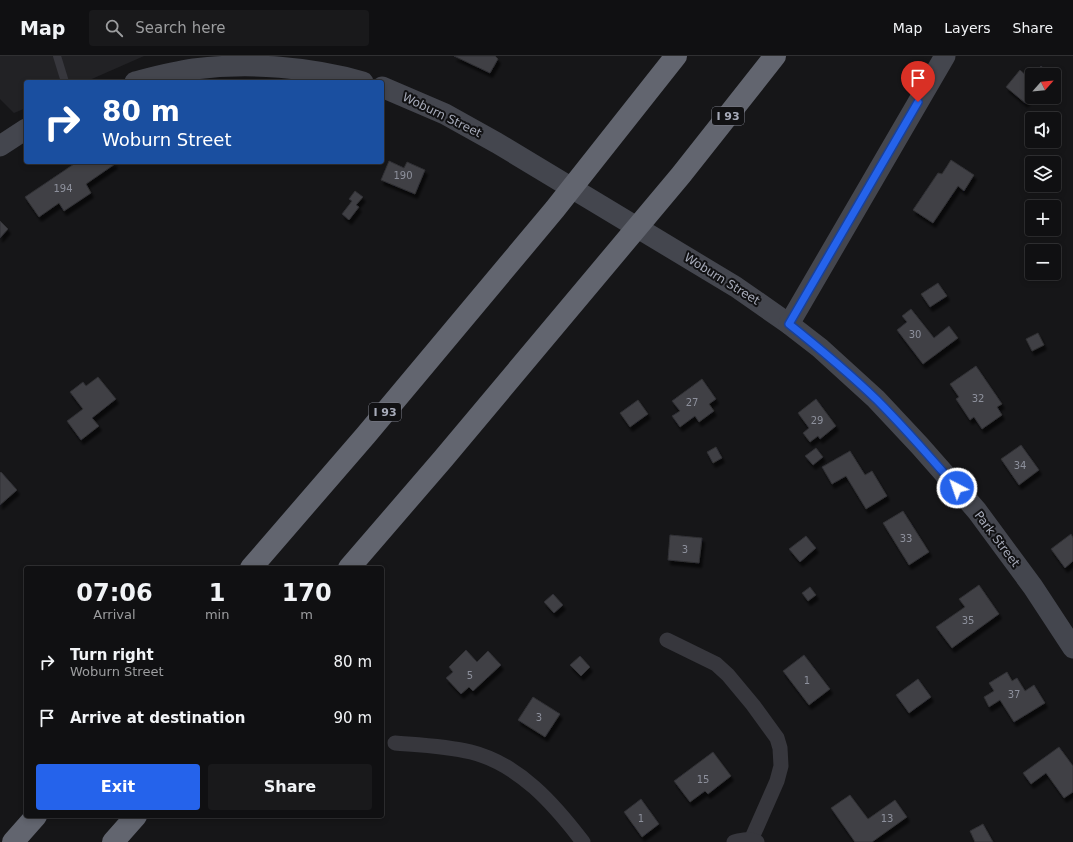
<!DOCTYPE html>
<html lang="en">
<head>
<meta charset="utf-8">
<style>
	body { margin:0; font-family:"DejaVu Sans",sans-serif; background:#19191b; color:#f1f3f6; height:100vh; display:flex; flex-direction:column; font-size:15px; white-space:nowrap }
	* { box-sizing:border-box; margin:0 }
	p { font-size:13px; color:#9c9d9f }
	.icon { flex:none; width:22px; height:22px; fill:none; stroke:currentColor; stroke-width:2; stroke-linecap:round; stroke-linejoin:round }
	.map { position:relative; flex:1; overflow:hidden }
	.side { position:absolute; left:24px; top:510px; width:360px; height:252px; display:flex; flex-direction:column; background:#101012; border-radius:4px; box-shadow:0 2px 6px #0003,0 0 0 1px #303032 }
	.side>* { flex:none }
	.guide { position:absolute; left:24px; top:24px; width:360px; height:84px; border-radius:4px; box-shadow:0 2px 6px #0003,0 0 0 1px #303032; background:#1a4fa0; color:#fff; overflow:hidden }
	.needle { width:26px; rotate:63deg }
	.fabs { position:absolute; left:1025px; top:12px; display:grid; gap:8px }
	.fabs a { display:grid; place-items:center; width:36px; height:36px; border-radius:4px; background:#101012; box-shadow:0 2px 6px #0003,0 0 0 1px #303032; font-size:20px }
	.pin { position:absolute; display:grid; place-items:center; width:34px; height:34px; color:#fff; margin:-41px -17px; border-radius:50% 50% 50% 0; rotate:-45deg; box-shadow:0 0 4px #0007 }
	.pin .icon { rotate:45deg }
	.me { position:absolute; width:44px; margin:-22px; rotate:319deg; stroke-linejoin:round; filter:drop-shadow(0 0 3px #0008) }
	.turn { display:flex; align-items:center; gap:14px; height:84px; padding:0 12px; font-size:18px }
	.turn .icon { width:52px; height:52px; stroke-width:2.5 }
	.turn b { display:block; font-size:28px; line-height:34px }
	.eta { display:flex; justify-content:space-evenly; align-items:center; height:68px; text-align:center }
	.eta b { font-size:24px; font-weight:700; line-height:28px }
	.cta { display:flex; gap:8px; margin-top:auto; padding:8px 12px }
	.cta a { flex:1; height:46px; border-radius:4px; background:#2563eb; color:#fff; font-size:16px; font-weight:700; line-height:46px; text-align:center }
	.cta a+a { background:#19191b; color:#f1f3f6 }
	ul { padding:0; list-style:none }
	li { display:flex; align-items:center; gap:12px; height:56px; padding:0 12px }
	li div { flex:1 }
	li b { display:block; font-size:15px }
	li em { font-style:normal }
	header { display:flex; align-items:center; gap:24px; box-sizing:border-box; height:56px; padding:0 20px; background:#101012; border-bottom:1px solid #303032 }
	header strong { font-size:19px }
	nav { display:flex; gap:22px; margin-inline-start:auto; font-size:14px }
	.search { width:280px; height:36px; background:#19191b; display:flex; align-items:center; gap:10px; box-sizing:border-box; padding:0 14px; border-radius:4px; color:#9c9d9f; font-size:15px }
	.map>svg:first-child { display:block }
	.built { fill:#222225 }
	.building { fill:#404045; stroke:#303034; filter:url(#shadow) }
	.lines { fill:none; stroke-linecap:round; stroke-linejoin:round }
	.lane { stroke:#37373d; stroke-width:8 }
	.street { stroke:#37373d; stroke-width:15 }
	.secondary { stroke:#44464e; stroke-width:21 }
	.highway { stroke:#62656f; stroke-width:22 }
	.route-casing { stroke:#184099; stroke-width:10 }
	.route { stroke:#2563eb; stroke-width:7 }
	.labels { text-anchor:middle; stroke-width:4; stroke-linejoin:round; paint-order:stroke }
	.number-label { font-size:10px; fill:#8d909c }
	.shield { fill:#111113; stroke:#7a7d87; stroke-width:1 }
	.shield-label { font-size:11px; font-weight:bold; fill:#a7abb9 }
	.street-label { font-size:12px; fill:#a7abb9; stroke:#111113 }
</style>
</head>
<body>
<header>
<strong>Map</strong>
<div class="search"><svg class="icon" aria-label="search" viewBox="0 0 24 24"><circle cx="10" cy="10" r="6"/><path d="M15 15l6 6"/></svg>Search here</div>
<nav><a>Map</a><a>Layers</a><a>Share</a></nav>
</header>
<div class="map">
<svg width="1073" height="786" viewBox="0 0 1073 786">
	<defs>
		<filter id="shadow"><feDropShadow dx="2.5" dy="4.5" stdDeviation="1" flood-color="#0009"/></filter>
	</defs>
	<rect width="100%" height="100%" fill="#161618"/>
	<!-- built -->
	<path class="built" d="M 0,0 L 144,0 L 85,26 L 26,26 L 26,52 L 14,57 L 0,43 Z"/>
	<!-- building -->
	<g class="building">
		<path d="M 454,0 L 495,0 L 498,3 L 490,17 Z"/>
		<path d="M 1041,10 L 1049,17 L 1047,19 L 1034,19 Z"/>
		<path d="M 1020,14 L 1030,23 L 1032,21 L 1032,38 L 1025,47 L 1006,31 Z"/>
		<path d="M 951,104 L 974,119 L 964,135 L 958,130 L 933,167 L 913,154 L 938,117 L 942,118 Z"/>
		<path d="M 389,105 L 404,112 L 407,106 L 425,114 L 415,138 L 381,124 Z"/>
		<path d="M 77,106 L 114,106 L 115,108 L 86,128 L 91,137 L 64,155 L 59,147 L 39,161 L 25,141 Z"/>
		<path d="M 355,135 L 363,141 L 356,149 L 359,151 L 349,164 L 342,158 L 352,145 L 349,143 Z"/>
		<path d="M 0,165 L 8,173 L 0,182 Z"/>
		<path d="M 938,227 L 947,240 L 930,251 L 921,238 Z"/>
		<path d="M 911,253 L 934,282 L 949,270 L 958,282 L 923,308 L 897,274 L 907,266 L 902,260 Z"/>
		<path d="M 1038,277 L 1044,289 L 1032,295 L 1026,283 Z"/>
		<path d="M 976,310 L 1002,348 L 997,351 L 1002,359 L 982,373 L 974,361 L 970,364 L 956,343 L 959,341 L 950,328 Z"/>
		<path d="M 98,321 L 116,343 L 92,362 L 99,370 L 81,384 L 67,365 L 83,353 L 70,336 L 83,326 L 86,330 Z"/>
		<path d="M 702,323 L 716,343 L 709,348 L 714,355 L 699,366 L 695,360 L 680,371 L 672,360 L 680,355 L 672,345 Z"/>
		<path d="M 816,343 L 836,370 L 820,383 L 818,380 L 810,386 L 803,377 L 809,372 L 798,357 Z"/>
		<path d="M 638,344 L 648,358 L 630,371 L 620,357 Z"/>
		<path d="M 1021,389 L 1039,414 L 1019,429 L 1001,403 Z"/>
		<path d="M 716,391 L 722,402 L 713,407 L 707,396 Z"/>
		<path d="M 816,392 L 823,401 L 813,409 L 805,400 Z"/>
		<path d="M 850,395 L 865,419 L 872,415 L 887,440 L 866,453 L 846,420 L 832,428 L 822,411 Z"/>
		<path d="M 1,416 L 17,434 L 0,449 L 0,417 Z"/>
		<path d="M 903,455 L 929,496 L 909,509 L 883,467 Z"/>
		<path d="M 1071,478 L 1073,482 L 1073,505 L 1065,512 L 1051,493 Z"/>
		<path d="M 670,479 L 702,482 L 699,507 L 668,504 Z"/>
		<path d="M 806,480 L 816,492 L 800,506 L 789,493 Z"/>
		<path d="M 979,529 L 999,558 L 952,592 L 936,571 L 965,551 L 959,543 Z"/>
		<path d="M 810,531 L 816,539 L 808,545 L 802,537 Z"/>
		<path d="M 553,538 L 563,549 L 554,557 L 544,546 Z"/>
		<path d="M 466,594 L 477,606 L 488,595 L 501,609 L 473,635 L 469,631 L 461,638 L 446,622 L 453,616 L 449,611 Z"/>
		<path d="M 804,599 L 830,633 L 809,649 L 783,615 Z"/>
		<path d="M 580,600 L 590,611 L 581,620 L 570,609 Z"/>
		<path d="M 1007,616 L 1012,625 L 1017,622 L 1025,635 L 1034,629 L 1045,647 L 1014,666 L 1000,644 L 989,651 L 984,641 L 994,635 L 989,627 Z"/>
		<path d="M 918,623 L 931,641 L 909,657 L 896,639 Z"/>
		<path d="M 533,641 L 560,658 L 545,681 L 518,664 Z"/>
		<path d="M 1059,691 L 1073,710 L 1073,736 L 1064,742 L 1046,717 L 1031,728 L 1023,717 Z"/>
		<path d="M 713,696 L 731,720 L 708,738 L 705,735 L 690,746 L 674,725 Z"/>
		<path d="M 850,739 L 868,763 L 895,744 L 907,761 L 872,786 L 855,786 L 831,752 Z"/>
		<path d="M 641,743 L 659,768 L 642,781 L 624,756 Z"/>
		<path d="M 983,768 L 993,786 L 975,786 L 970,775 Z"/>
	</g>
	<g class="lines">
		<!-- lane -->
		<path class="lane" d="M 57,0 L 65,26"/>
		<!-- street -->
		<g class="street">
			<path d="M 667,584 L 716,608 L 728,619 L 753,649 L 777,682 L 780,692 L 781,710 L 777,725 L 751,784"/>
			<path d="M 395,687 C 420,689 446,690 471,696 C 519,708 554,748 583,786"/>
			<path d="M 734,786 C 742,784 749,782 757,786"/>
		</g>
		<!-- secondary -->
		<g class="secondary">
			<path d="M 135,26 C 155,21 174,16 194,13 C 250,6 310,11 363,26"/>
			<path d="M 382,31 L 445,58 L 497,87 L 736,231 L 789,268 L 820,292 L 876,343 L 920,390 L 957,432 L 977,455 L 1033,531 L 1073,592"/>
			<path d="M 0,90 L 26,73"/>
			<path d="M 789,268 L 945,0"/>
		</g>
		<!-- highway -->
		<g class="highway">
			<path d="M 251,512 L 366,379 L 555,153 L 676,0"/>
			<path d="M 349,512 L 443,403 L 681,119 L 775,0"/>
			<path d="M 13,786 L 36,760"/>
			<path d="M 113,786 L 136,760"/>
		</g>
	</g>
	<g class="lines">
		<!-- route casing -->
		<g class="route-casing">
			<path id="route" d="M 918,46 L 789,268 C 819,292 849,317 877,344 C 905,372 931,402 957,432"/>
		</g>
		<!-- route -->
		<use href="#route" class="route"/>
	</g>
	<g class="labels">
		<!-- number labels -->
		<g class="number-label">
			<text x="403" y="123">190</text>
			<text x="63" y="136">194</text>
			<text x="915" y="282">30</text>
			<text x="978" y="346">32</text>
			<text x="692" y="350">27</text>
			<text x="817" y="368">29</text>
			<text x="1020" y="413">34</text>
			<text x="906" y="486">33</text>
			<text x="685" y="497">3</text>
			<text x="968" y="568">35</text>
			<text x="470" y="623">5</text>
			<text x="807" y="628">1</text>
			<text x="1014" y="642">37</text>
			<text x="539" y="665">3</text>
			<text x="703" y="727">15</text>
			<text x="641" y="766">1</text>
			<text x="887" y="766">13</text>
		</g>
		<!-- shield labels -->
		<g class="shield">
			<rect x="712" y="51" width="32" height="18" rx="3"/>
			<rect x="369" y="347" width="32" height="18" rx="3"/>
		</g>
		<g class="shield-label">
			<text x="728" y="64">I 93</text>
			<text x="385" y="360">I 93</text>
		</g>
		<!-- street labels -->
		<g class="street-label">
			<text transform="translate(442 59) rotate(26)" y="4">Woburn Street</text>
			<text transform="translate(722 223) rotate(32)" y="4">Woburn Street</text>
			<text transform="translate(997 483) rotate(53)" y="4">Park Street</text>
		</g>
	</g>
</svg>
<div class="fabs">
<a><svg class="needle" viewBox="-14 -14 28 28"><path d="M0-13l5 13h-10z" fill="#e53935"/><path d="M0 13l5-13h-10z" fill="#9c9d9f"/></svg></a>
<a><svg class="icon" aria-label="sound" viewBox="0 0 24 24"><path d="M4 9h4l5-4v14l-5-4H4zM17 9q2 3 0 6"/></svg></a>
<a><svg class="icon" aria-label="layers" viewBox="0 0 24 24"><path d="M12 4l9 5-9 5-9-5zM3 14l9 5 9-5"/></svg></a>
<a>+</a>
<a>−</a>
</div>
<div class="pin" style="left:918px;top:46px;background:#d93025"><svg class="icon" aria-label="arrive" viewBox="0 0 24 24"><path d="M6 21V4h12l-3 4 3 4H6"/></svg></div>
<svg class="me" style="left:957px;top:432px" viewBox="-20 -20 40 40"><circle r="17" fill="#2563eb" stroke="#fff" stroke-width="3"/><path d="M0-11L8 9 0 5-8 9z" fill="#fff"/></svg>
<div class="guide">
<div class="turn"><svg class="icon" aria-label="right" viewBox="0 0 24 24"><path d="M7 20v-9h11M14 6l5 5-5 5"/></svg><div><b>80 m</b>Woburn Street</div></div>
</div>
<section class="side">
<div class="eta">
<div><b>07:06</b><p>Arrival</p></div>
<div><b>1</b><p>min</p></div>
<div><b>170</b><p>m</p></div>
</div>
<ul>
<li><svg class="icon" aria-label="right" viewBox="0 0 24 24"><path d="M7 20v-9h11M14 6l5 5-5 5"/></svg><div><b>Turn right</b><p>Woburn Street</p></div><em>80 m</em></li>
<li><svg class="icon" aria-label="arrive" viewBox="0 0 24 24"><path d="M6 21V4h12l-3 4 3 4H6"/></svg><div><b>Arrive at destination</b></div><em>90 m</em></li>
</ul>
<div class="cta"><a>Exit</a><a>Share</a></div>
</section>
</div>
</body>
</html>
